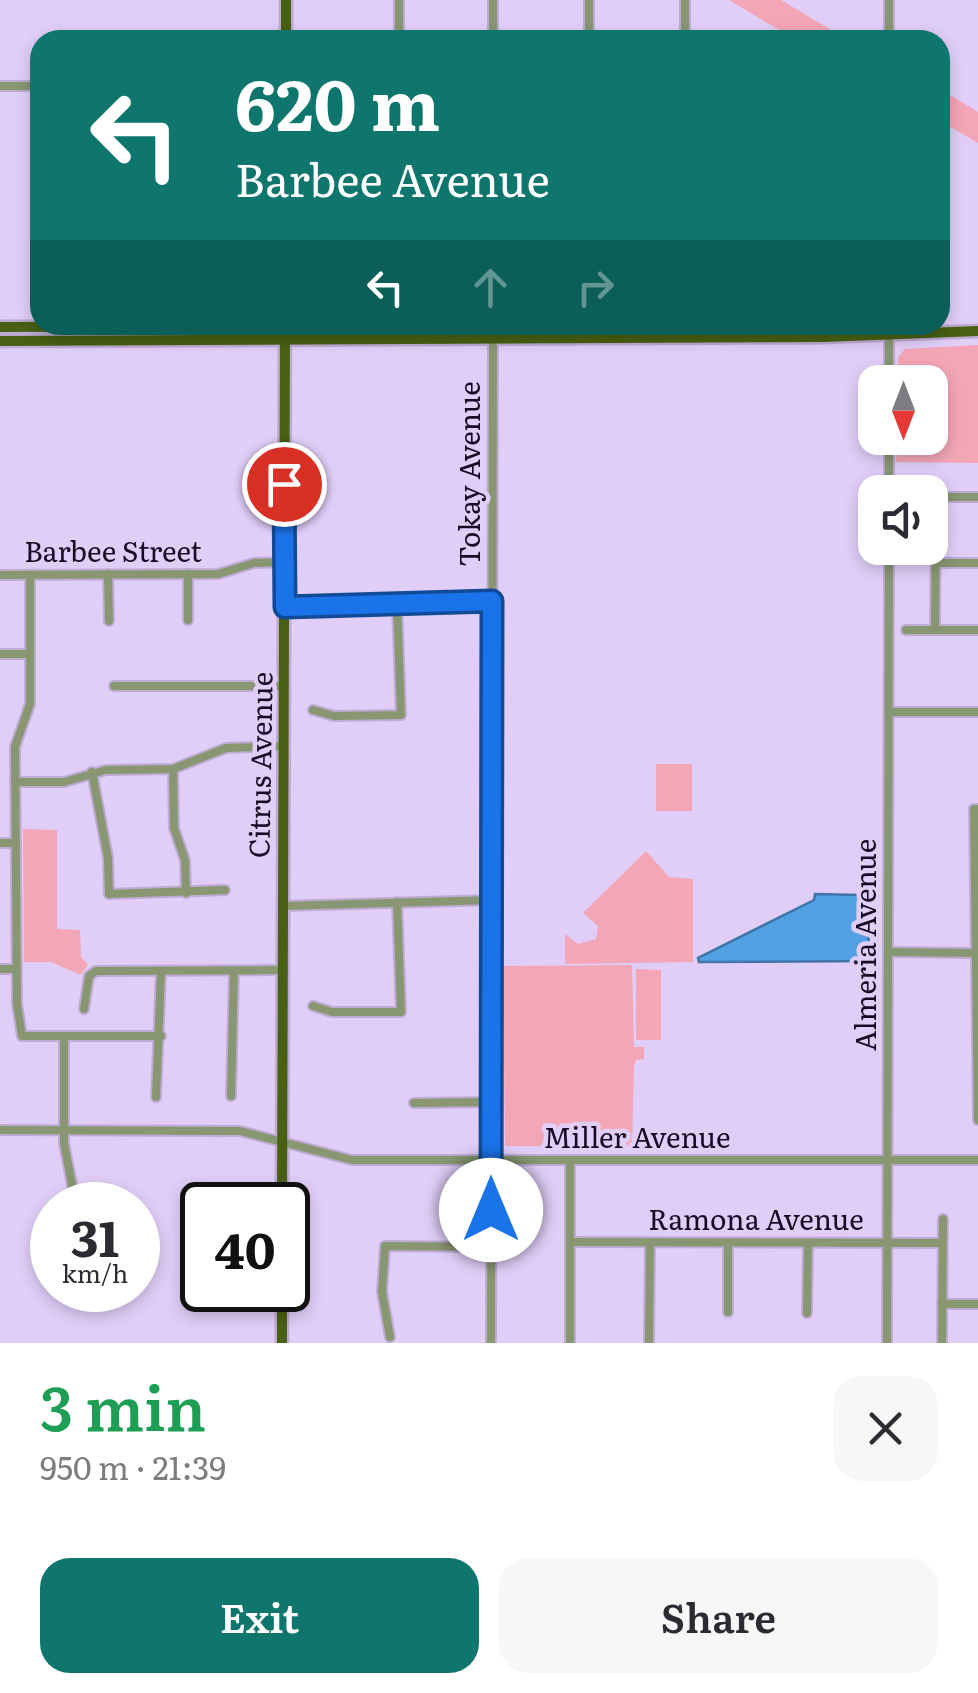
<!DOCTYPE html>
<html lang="en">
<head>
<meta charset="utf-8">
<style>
	body { margin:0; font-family:Literata,serif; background:#f7f7f7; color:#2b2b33; height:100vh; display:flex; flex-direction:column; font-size:38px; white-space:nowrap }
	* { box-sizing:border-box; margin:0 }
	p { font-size:32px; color:#7c7c81 }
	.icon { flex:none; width:55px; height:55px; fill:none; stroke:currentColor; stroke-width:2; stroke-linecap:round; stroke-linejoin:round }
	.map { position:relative; height:1343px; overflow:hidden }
	.side { display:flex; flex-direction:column; background:#fff; flex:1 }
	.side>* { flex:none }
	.banner { position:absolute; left:30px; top:30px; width:920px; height:305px; border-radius:30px; box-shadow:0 5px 15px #0003; background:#0f766e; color:#fff; overflow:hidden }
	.needle { width:65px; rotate:180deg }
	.tools { position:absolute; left:858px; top:365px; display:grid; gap:20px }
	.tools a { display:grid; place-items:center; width:90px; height:90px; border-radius:20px; background:#fff; box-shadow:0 5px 15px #0003; font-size:50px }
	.speed { position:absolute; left:30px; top:1182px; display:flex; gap:20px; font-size:50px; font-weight:700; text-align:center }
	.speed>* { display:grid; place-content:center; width:130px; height:130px; border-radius:50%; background:#fff; box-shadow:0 5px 15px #0003; line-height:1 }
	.speed small { font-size:25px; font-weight:400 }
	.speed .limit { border:5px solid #111; border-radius:15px; background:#fff; color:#111 }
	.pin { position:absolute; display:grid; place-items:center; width:85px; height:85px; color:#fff; margin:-42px; border:5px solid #fff; border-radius:50%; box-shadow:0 2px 10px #0007 }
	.me { position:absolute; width:110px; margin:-55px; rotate:0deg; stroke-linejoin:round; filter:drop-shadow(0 0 8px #0008) }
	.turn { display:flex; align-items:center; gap:35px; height:210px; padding:0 40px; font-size:45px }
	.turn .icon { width:130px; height:130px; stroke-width:2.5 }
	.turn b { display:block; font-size:70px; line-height:85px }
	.lanes { display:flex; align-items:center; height:95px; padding:0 40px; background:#0003; justify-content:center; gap:50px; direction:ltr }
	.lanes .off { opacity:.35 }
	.round { display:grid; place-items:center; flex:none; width:105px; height:105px; border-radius:30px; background:#f7f7f7 }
	.overview { display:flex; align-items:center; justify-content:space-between; height:170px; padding:0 40px }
	h1 { font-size:60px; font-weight:600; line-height:75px; color:#1e9e55 }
	.primary-button { display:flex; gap:20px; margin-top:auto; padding:20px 40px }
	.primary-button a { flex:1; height:115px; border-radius:30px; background:#0f766e; color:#fff; font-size:40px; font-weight:600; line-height:115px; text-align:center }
	.primary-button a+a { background:#f7f7f7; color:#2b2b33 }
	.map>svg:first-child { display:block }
	.green { fill:#f3a6b6 }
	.water { fill:#53a1e3; stroke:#4174a9; stroke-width:2.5 }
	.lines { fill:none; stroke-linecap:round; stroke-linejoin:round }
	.minor-casing { stroke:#bdabd2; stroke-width:12 }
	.major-casing { stroke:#bdabd2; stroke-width:15 }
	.minor { stroke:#889772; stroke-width:8 }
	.major { stroke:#486013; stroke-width:10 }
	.route-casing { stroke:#114b97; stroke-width:25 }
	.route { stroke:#1a73e8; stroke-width:18 }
	.labels { text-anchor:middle; stroke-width:9; stroke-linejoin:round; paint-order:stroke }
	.street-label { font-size:28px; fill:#170b23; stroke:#e1cef8 }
</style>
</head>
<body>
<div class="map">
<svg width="978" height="1343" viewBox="0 0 978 1343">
	<rect width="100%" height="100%" fill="#e1cef8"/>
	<!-- green -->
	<g class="green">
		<path d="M 729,0 L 781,0 L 848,40 L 796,40 Z"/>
		<path d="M 940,89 L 978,112 L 978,143 L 940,121 Z"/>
		<path d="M 978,345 L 978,463 L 896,462 L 897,438 L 930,438 L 930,382 L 898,382 L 898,357 L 905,349 Z"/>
		<rect x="656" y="764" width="36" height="47"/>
		<path d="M 23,829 L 57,830 L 57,929 L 80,930 L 81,957 L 88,965 L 81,975 L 51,962 L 24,962 Z"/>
		<path d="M 646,851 L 669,877 L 693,879 L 693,962 L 565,964 L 565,934 L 578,944 L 596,939 L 598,926 L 583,913 Z"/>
		<path d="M 632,965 L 634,1047 L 644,1047 L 644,1059 L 636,1060 L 634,1067 L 632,1146 L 505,1146 L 503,966 Z"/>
		<path d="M 636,969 L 661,970 L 661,1040 L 636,1040 Z"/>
	</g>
	<!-- water -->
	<path class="water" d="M 815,894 L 858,895 L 874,961 L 699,962 L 698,958 L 814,900 Z"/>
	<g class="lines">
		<!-- minor casing -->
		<g class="minor-casing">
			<g id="minor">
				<path d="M 589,0 L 589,40"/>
				<path d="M 889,0 L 889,40"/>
				<path d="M 399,40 L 399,0"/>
				<path d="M 493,40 L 493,0"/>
				<path d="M 685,40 L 685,0"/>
				<path d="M 0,86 L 40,86"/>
				<path d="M 889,325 L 889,382"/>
				<path d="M 889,438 L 889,492"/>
				<path d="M 930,497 L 978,497"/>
				<path d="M 935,563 L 978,563"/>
				<path d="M 108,574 L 109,621"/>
				<path d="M 188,574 L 188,620"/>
				<path d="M 0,575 L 218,574 L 254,563 L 285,562"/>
				<path d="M 30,575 L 30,704 L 15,747 L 17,1004 L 22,1036 L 161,1036"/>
				<path d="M 285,607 L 492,601"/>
				<path d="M 906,630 L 978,630"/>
				<path d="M 935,630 L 936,497"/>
				<path d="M 0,654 L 30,654"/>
				<path d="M 114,686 L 285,686"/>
				<path d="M 313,710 L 334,716 L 401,715 L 397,604"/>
				<path d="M 889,712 L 978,712"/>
				<path d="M 173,769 L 174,828 L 185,860 L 186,893"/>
				<path d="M 92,772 L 108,858 L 109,894 L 225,890"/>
				<path d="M 15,782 L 64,782 L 106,770 L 173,769 L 226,748 L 284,746"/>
				<path d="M 978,809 L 974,809 L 978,1120"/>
				<path d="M 0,843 L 16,843"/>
				<path d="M 283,906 L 493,900"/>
				<path d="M 889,952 L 974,953"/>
				<path d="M 0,969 L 17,969"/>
				<path d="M 313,1006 L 332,1012 L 401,1012 L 397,902"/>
				<path d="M 84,1009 L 89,976 L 96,971 L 282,970"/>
				<path d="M 64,1037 L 64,1143 L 76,1205"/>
				<path d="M 231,1096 L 234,971"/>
				<path d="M 156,1097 L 161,971"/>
				<path d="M 414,1103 L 492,1102"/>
				<path d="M 0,1130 L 240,1131 L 352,1160 L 978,1160"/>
				<path d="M 570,1242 L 942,1243"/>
				<path d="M 942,1304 L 978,1304"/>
				<path d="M 728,1312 L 728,1243"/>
				<path d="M 807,1313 L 808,1243"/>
				<path d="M 390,1337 L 382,1292 L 385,1246 L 491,1247"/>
				<path d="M 491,1343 L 493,325"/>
				<path d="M 570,1343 L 570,1160"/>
				<path d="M 649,1343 L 650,1243"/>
				<path d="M 887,1343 L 889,548"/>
				<path d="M 942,1343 L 943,1219"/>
			</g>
		</g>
		<!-- major casing -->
		<g class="major-casing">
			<g id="major">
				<path d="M 286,0 L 286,40"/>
				<path d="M 0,327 L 530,325"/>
				<path d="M 0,341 L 823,337 L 978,331"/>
				<path d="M 282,1205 L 285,325"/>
				<path d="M 282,1343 L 282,1290"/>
			</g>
		</g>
		<!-- minor -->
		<use href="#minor" class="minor"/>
		<!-- major -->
		<use href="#major" class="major"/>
	</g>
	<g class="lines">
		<!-- route casing -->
		<g class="route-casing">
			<path id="route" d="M 284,484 L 285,607 L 492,601 L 491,1210"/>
		</g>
		<!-- route -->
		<use href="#route" class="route"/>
	</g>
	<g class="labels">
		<!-- street labels -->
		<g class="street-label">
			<text transform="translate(470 474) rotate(-90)" y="10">Tokay Avenue</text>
			<text x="113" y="562">Barbee Street</text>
			<text transform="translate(261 765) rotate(-89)" y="10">Citrus Avenue</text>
			<text transform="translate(866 945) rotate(-90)" y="10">Almeria Avenue</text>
			<text x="637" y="1148">Miller Avenue</text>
			<text x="756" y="1230">Ramona Avenue</text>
		</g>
	</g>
</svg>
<div class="tools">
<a><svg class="needle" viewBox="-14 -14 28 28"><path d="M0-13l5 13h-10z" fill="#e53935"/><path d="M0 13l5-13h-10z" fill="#7c7c81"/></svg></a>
<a><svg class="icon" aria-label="sound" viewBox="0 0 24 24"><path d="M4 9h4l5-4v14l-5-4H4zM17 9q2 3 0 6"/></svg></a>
</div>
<div class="speed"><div>31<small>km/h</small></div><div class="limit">40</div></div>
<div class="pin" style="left:284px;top:484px;background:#d93025"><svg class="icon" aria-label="arrive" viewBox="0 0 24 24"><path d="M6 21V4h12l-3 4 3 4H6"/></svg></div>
<svg class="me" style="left:491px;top:1210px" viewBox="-20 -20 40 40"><circle r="19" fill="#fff"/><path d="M0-13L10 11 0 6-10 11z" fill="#1a73e8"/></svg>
<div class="banner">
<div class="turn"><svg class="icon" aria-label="left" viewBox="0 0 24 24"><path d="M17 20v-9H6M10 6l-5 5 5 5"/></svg><div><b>620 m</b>Barbee Avenue</div></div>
<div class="lanes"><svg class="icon" aria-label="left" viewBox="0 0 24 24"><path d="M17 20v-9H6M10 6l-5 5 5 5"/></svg><svg class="icon off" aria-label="ahead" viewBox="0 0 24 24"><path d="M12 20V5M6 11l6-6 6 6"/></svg><svg class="icon off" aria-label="right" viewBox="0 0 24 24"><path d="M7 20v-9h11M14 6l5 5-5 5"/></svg></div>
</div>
</div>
<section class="side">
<div class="overview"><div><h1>3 min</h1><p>950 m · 21:39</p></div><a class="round"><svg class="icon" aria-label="close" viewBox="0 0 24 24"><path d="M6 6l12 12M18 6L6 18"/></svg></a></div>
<div class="primary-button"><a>Exit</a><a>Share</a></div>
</section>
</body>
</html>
